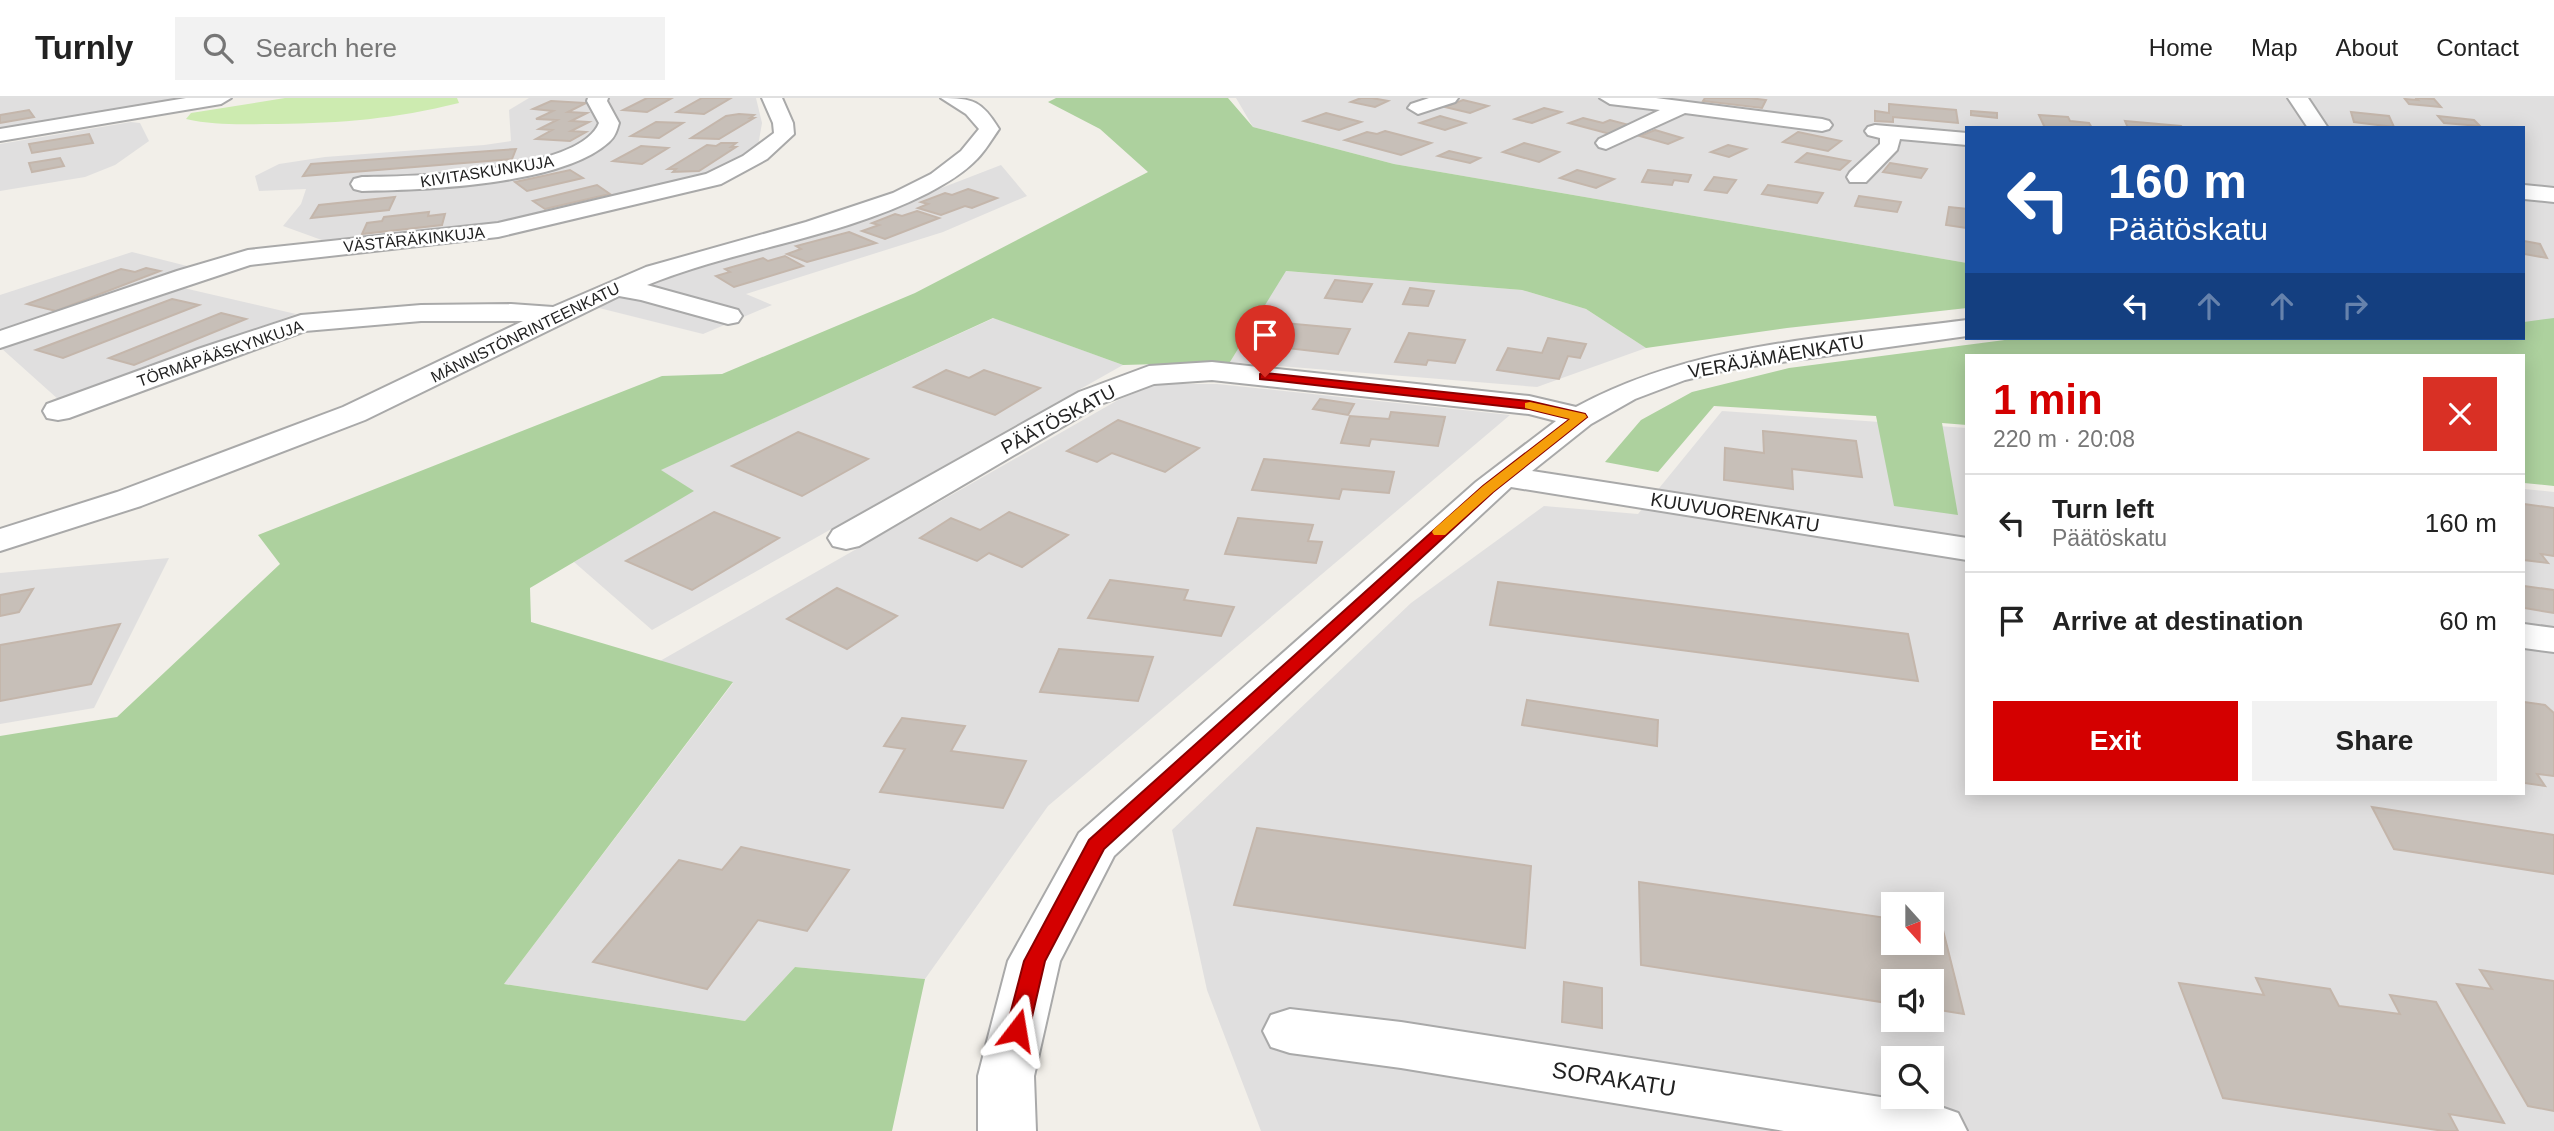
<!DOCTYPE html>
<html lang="en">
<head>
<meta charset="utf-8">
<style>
	body { margin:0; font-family:Helvetica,sans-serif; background:#f2f2f2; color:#222; height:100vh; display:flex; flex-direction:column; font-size:26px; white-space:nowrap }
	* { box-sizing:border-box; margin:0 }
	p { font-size:23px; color:#767676 }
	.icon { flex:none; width:38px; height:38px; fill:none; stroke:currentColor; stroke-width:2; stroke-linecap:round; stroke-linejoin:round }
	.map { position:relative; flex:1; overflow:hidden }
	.drawer { position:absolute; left:1965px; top:256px; width:560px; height:441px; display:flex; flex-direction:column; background:#fff; border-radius:0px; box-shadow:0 4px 18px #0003 }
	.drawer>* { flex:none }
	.top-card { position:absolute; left:1965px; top:28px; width:560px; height:214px; border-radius:0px; box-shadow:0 4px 18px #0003; background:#1a4fa0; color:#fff; overflow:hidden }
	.needle { width:46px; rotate:159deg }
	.fabs { position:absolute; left:1881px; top:794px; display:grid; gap:14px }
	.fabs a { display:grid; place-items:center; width:63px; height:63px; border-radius:0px; background:#fff; box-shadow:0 4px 18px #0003; font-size:35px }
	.pin { position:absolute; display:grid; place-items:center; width:60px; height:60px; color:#fff; margin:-72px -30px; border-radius:50% 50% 50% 0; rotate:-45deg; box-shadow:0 0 7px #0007 }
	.pin .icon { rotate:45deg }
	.me { position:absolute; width:77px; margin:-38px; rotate:14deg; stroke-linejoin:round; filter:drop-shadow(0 0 5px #0008) }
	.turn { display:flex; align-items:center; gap:24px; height:147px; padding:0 28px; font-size:32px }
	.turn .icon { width:91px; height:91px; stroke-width:2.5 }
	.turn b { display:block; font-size:49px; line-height:60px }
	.lanes { display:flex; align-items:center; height:66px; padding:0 28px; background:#0003; justify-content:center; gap:35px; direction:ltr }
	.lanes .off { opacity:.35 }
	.round { display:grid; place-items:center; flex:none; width:74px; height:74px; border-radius:0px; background:#f2f2f2 }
	.head { display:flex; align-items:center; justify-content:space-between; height:119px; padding:0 28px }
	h1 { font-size:42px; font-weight:800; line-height:52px; color:#d40000 }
	.cta { display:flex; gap:14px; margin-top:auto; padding:14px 28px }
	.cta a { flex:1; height:80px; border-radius:0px; background:#d40000; color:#fff; font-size:28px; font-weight:800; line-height:80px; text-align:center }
	.cta a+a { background:#f2f2f2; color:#222 }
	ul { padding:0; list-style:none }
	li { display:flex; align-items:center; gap:21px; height:98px; padding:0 28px; border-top:2px solid #e0e0e0 }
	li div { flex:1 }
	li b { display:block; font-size:26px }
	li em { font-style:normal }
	header { display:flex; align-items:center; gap:42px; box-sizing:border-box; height:98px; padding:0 35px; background:#fff; border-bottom:2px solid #e0e0e0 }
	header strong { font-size:33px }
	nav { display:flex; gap:38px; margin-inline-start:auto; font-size:24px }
	.search { width:490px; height:63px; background:#f2f2f2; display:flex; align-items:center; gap:18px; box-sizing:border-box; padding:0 24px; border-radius:0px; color:#767676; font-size:26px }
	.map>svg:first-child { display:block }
	.residential { fill:#e0dfdf; fill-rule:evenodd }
	.grass { fill:#cdebb0 }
	.forest { fill:#add19e }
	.building { fill:#c7bfb8; stroke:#c4b6ab; stroke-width:2 }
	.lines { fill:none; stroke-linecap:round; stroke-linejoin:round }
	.minor-casing { stroke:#a9a9a9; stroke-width:4 }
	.minor { fill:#fff; fill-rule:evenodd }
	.route { fill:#d40000; stroke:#8a0000; stroke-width:2 }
	.slow { fill:#f59e0b }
	.labels { text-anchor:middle; stroke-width:5; stroke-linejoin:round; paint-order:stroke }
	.far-street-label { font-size:16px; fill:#222; stroke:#fff }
	.street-label { font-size:19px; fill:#222; stroke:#fff }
	.near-street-label { font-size:23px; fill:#222; stroke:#fff }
</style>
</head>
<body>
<header>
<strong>Turnly</strong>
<div class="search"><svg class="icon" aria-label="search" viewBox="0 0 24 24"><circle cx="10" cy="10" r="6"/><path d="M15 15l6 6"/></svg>Search here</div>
<nav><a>Home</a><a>Map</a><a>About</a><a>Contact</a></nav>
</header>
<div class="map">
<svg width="2554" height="1033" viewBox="0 0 2554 1033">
	<rect width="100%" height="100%" fill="#f2efe9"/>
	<!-- residential -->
	<g class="residential">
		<path d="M 0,0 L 189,0 L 0,32 Z"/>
		<path d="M 529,0 L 756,0 L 762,25 L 758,48 L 715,75 L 497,126 L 330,145 L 283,128 L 301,106 L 306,91 L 259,93 L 255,78 L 279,66 L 325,59 L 484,47 L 511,43 L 509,12 Z"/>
		<path d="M 1236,0 L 2554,0 L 2554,244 L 2524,238 L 2524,30 L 1967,30 L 1967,165 L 1394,66 L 1253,29 Z"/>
		<path d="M 131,24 L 140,25 L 149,43 L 115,67 L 85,79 L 0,93 L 0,46 Z"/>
		<path d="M 1001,67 L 1027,98 L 943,134 L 746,196 L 772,207 L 703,236 L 595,209 L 635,189 L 856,123 Z"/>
		<path d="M 132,154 L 191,169 L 0,233 L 0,197 Z"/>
		<path d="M 1285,173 L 1522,192 L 1586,211 L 1646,250 L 1537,289 L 1230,264 Z"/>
		<path d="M 175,188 L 296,216 L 59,302 L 1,250 L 74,227 Z"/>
		<path d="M 994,220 L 1123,267 L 652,532 L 574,464 L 693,393 L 660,372 Z"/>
		<path d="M 1157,286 L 1217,286 L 1510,317 L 1048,708 L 925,881 L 795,869 L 745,923 L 504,886 L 733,585 L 660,563 L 1118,302 Z"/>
		<path d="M 1722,313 L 1967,330 L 1967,695 L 2524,695 L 2524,391 L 2554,394 L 2554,1033 L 1261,1033 L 1207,892 L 1172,732 L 1411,505 L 1544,408 L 1638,416 ZM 1894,807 L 1932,807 L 1932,845 L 1894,845 ZM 1894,884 L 1932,884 L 1932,922 L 1894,922 ZM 1894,961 L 1932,961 L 1932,999 L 1894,999 Z"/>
		<path d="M 169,460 L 94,610 L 0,626 L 0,475 Z"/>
	</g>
	<!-- grass -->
	<path class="grass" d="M 285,0 L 457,0 L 459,5 C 394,21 343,25 277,26 C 246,26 216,28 186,21 L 191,15 Z"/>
	<!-- forest -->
	<g class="forest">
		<path d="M 1056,0 L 1228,0 L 1253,29 L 1394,66 L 1967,165 L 1967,210 L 1787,230 L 1646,250 L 1586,211 L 1522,192 L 1286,173 L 1230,264 L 1123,267 L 993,220 L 661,372 L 694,393 L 530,490 L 531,524 L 733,584 L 504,886 L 745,923 L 795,869 L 925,881 L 892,1033 L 0,1033 L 0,638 L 117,619 L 280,466 L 258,437 L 662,278 L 722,276 L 915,195 L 1148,74 L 1100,31 L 1048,4 Z"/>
		<path d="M 2554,220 L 2554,388 L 2524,385 L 2524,257 L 1967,257 L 1967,327 L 1942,325 L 1958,417 L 1894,408 L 1876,318 L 1714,308 L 1658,374 L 1605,364 L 1641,322 L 1692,294 L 1789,270 L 2020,240 L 2524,240 L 2524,224 Z"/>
	</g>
	<!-- building -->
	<g class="building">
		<path d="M 647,0 L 672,0 L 647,14 L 623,12 Z"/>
		<path d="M 702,0 L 731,0 L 704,16 L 677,14 Z"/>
		<path d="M 1361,0 L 1372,0 L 1388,3 L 1375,9 L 1351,4 Z"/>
		<path d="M 1705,0 L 1749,0 L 1766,2 L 1762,10 L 1703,3 Z"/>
		<path d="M 2416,0 L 2434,1 L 2441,9 L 2409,6 L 2405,1 L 2418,2 Z"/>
		<path d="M 1463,2 L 1488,8 L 1470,15 L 1445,9 Z"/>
		<path d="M 551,3 L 586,5 L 568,14 L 587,15 L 571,23 L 589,24 L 571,33 L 586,34 L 570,43 L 536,41 L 552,32 L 539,31 L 557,22 L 536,21 L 553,13 L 533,11 Z"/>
		<path d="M 1889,6 L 1956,12 L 1958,25 L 1893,19 L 1893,24 L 1875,23 L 1875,13 L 1889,15 Z"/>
		<path d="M 1544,10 L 1561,14 L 1532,25 L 1515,21 Z"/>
		<path d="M 29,12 L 34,19 L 0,25 L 0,17 Z"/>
		<path d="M 1971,13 L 1997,15 L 1997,20 L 1971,17 Z"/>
		<path d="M 2351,14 L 2389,18 L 2394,29 L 2354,24 Z"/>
		<path d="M 1326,15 L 1361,24 L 1339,32 L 1304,23 Z"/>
		<path d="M 739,16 L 754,17 L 750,20 L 754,20 L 719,41 L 691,40 L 726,18 Z"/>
		<path d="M 2039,17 L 2068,19 L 2070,23 L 2089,25 L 2092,30 L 2045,30 Z"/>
		<path d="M 1440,18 L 1465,25 L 1445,32 L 1420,25 Z"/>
		<path d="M 2438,18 L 2474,22 L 2480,28 L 2444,25 Z"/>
		<path d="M 1583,20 L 1603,25 L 1610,22 L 1629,27 L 1610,36 L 1569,25 Z"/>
		<path d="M 2125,23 L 2181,28 L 2183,30 L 2128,30 Z"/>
		<path d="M 656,24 L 683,25 L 659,40 L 631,38 Z"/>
		<path d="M 1655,32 L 1682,40 L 1668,46 L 1640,38 Z"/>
		<path d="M 1385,33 L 1431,45 L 1401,57 L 1345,42 L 1367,34 L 1377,36 Z"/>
		<path d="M 1798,34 L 1841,43 L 1828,53 L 1783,44 Z"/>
		<path d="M 89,36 L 93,45 L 32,55 L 29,46 Z"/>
		<path d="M 721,45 L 736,45 L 731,49 L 736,49 L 699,73 L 673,74 L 676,71 L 668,71 L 707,47 L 716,48 Z"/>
		<path d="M 1524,45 L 1559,54 L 1539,64 L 1503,54 Z"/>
		<path d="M 1728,47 L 1746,51 L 1729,59 L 1711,54 Z"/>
		<path d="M 641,48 L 668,50 L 642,66 L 613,63 Z"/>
		<path d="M 516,51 L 512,61 L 303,78 L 311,66 Z"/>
		<path d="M 1449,53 L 1480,60 L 1470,65 L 1438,58 Z"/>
		<path d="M 1807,55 L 1850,63 L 1840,72 L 1796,64 Z"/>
		<path d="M 60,60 L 64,68 L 32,74 L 29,65 Z"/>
		<path d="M 1890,65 L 1927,71 L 1921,80 L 1883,74 Z"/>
		<path d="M 570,72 L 583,80 L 527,93 L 515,84 Z"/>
		<path d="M 1577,72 L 1614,81 L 1596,90 L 1560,80 Z"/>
		<path d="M 1648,72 L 1691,77 L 1688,84 L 1674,82 L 1672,87 L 1642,84 Z"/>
		<path d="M 1714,79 L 1736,82 L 1727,95 L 1705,92 Z"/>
		<path d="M 597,87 L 610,96 L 545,111 L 533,103 Z"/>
		<path d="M 1768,87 L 1823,95 L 1817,105 L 1762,96 Z"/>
		<path d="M 968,91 L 997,100 L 972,110 L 965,108 L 941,117 L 918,110 L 928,106 L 921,104 L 945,95 L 952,97 Z"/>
		<path d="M 1859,98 L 1901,104 L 1897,114 L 1855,108 Z"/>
		<path d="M 395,99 L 389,112 L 311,120 L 319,107 Z"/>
		<path d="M 1949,109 L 1967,111 L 1967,130 L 1946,127 Z"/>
		<path d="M 917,113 L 939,120 L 885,141 L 862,133 L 879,127 L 872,125 L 895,116 L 902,118 Z"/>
		<path d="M 429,114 L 428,118 L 445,116 L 442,127 L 362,136 L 367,125 L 382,123 L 384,119 Z"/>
		<path d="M 849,134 L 876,145 L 807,164 L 787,156 L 801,151 L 796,148 Z"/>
		<path d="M 2524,143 L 2540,146 L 2547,160 L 2524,156 Z"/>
		<path d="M 785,158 L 803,168 L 734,189 L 716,178 L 730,174 L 725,171 L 763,160 L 768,163 Z"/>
		<path d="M 146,170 L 160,173 L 56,213 L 27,206 L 121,171 L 135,174 Z"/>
		<path d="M 1335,182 L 1372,186 L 1362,204 L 1325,200 Z"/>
		<path d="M 1410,190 L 1434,193 L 1428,208 L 1403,206 Z"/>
		<path d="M 172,201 L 199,207 L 63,260 L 36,252 Z"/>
		<path d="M 221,215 L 246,221 L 134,267 L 109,260 Z"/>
		<path d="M 1284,225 L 1350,231 L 1338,256 L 1270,248 Z"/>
		<path d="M 1409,235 L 1465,242 L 1455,265 L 1428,262 L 1426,267 L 1395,264 Z"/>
		<path d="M 1548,240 L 1586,246 L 1580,260 L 1568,258 L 1559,281 L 1497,272 L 1508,250 L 1542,255 Z"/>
		<path d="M 946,272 L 969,280 L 984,272 L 1040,290 L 995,317 L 914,289 Z"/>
		<path d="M 1320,301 L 1354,306 L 1348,317 L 1313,311 Z"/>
		<path d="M 1391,314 L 1445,319 L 1438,348 L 1371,341 L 1369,348 L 1341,345 L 1350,318 L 1389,321 Z"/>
		<path d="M 1118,322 L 1199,350 L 1165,374 L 1112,355 L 1097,364 L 1067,353 Z"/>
		<path d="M 1763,333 L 1856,343 L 1862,379 L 1792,371 L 1793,391 L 1724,382 L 1725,350 L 1764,355 Z"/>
		<path d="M 798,334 L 868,361 L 802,398 L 732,368 Z"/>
		<path d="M 1264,361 L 1394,374 L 1389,395 L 1342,391 L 1339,401 L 1252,392 Z"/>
		<path d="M 2524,406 L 2554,410 L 2554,458 L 2541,456 L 2548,465 L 2524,462 Z"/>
		<path d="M 714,414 L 779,440 L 692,492 L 626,463 Z"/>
		<path d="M 1009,414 L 1068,437 L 1022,469 L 989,455 L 977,463 L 920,440 L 951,420 L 980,432 Z"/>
		<path d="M 1238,420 L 1313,427 L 1308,443 L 1322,444 L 1316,465 L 1225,456 Z"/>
		<path d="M 1110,482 L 1188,492 L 1184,502 L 1234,509 L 1221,538 L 1088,520 Z"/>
		<path d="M 1498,484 L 1908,536 L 1918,583 L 1490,527 Z"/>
		<path d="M 2524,488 L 2554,492 L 2554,515 L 2524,510 Z"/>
		<path d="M 837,490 L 897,518 L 847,551 L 787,521 Z"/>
		<path d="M 33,491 L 19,514 L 0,518 L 0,497 Z"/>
		<path d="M 120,526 L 91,586 L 0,603 L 0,547 Z"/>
		<path d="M 1059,551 L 1153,559 L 1138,603 L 1040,594 Z"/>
		<path d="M 1527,602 L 1658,622 L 1657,648 L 1522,627 Z"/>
		<path d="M 2524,604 L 2545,607 L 2554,615 L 2554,678 L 2537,676 L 2545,688 L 2524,685 Z"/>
		<path d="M 902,620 L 965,628 L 951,653 L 1026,663 L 1003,710 L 880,694 L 905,651 L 884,648 Z"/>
		<path d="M 2372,709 L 2554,737 L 2554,776 L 2394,751 Z"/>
		<path d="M 1257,730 L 1531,768 L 1525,850 L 1234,807 Z"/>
		<path d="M 741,749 L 849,772 L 807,833 L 758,822 L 707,891 L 593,864 L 679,762 L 722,772 Z"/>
		<path d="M 1639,784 L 1894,821 L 1894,845 L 1932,845 L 1932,826 L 1942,828 L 1964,916 L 1932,911 L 1932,884 L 1894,884 L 1894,906 L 1641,867 Z"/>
		<path d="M 2480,872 L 2554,883 L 2554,1013 L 2528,1008 L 2457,886 L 2492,891 Z"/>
		<path d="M 2256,880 L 2330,891 L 2339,908 L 2400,916 L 2390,897 L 2436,904 L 2504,1025 L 2449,1016 L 2458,1033 L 2444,1033 L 2223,1000 L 2179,885 L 2264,897 Z"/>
		<path d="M 1564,884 L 1602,890 L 1602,930 L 1562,924 Z"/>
	</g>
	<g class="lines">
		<!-- minor casing -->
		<g class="minor-casing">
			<g id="minor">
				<path d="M 186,0 L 231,0 L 221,6 L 0,43 L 0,31 Z"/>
				<path d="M 588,0 L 608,0 L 607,3 L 619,25 C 617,32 615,39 609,44 C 562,87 425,92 362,93 L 354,91 L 351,86 L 354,81 L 362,79 C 410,79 580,74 599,25 L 587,3 Z"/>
				<path d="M 762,0 L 782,0 L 793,25 L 794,36 L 767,61 L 721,86 L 498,139 L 250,167 L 0,250 L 0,233 L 177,173 L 248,152 L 498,125 L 706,76 L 743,58 L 774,35 L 773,25 Z"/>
				<path d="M 941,0 C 973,0 982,3 999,31 C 992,41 985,53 977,61 C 964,75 945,86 928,95 C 840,140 739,150 647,187 L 738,212 L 742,218 L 738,224 L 728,226 L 641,202 L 619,198 L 365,322 L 141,408 L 0,453 L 0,431 L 117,394 L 343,309 L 523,223 L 421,223 L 305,233 L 69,320 L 58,322 L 47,320 L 43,313 L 47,306 L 198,251 L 301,217 L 421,207 L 511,206 L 553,209 L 646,169 L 806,124 L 893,95 L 931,76 L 961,53 L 979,31 L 966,16 Z"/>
				<path d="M 1429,0 L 1458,0 L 1455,4 L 1418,16 L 1408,10 L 1411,6 Z"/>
				<path d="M 1600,0 L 1656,0 L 1822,21 L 1829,23 L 1832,27 L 1829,31 L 1822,33 L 1685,15 L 1606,51 L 1599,49 L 1596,45 L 1599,41 L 1660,12 L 1610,6 Z"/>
				<path d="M 2288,0 L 2308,0 L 2328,30 L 2308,30 Z"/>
				<path d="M 1875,27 L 1967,35 L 1967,47 L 1900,41 L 1897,52 L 1866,84 L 1850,84 L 1847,79 L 1850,74 L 1880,46 L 1880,40 L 1868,37 L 1865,33 L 1868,29 Z"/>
				<path d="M 2524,87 L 2554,90 L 2554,104 L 2524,101 Z"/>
				<path d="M 1967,222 L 1967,238 L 1731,271 L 1685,282 L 1635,301 L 1591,326 L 1532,373 L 1967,440 L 1967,462 L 1511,389 L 1114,758 L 1060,863 L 1034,978 L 1036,1033 L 978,1033 L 978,978 L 1008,863 L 1079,735 L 1476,384 L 1556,323 L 1529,316 L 1212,282 L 1154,286 L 1101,306 L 859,448 L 846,451 L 833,448 L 828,440 L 833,432 L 1079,294 L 1149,268 L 1212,264 L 1529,298 L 1576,309 C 1696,244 1835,239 1967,222 Z"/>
				<path d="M 2524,526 L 2554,530 L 2554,554 L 2524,550 Z"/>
				<path d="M 1290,911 L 1401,924 L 1938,1008 L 1958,1015 L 1967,1033 L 1784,1033 L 1401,970 L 1290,955 L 1271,949 L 1263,933 L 1271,917 Z"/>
			</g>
		</g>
		<!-- minor -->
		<use href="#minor" class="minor"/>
	</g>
	<!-- route -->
	<path class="route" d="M 1265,275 L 1529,303 L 1585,316 L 1587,319 L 1493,394 L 1104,751 L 1045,863 L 1029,932 L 1025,939 L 1017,941 L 1010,939 L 1006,932 L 1024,863 L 1089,742 L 1483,388 L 1570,321 L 1529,311 L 1260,281 L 1260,276 Z"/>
	<!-- slow -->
	<path class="slow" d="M 1530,304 L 1585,316 L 1587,319 L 1493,394 L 1445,437 L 1434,437 L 1432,434 L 1434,431 L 1483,388 L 1570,321 L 1525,310 L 1525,305 Z"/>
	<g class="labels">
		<!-- far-street labels -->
		<g class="far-street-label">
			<text transform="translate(487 73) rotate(-9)" y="6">KIVITASKUNKUJA</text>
			<text transform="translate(414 141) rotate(-6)" y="6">VÄSTÄRÄKINKUJA</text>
			<text transform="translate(525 234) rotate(-26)" y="6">MÄNNISTÖNRINTEENKATU</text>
			<text transform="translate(220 255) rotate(-19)" y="6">TÖRMÄPÄÄSKYNKUJA</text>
		</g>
		<!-- street labels -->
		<g class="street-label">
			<text transform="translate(1776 258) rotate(-10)" y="7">VERÄJÄMÄENKATU</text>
			<text transform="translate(1058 321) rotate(-28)" y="7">PÄÄTÖSKATU</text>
			<text transform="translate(1735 414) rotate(9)" y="7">KUUVUORENKATU</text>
		</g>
		<!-- near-street labels -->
		<g class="near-street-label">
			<text transform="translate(1614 981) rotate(9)" y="8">SORAKATU</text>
		</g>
	</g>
</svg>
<div class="fabs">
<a><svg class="needle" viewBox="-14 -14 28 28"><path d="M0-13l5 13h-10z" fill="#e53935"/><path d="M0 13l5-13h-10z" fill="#767676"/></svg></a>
<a><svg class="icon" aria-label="sound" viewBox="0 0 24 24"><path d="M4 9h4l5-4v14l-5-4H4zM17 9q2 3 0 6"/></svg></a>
<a><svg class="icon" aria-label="search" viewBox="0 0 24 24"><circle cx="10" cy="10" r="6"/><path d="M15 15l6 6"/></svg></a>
</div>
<div class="pin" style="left:1265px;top:279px;background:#d93025"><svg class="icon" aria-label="arrive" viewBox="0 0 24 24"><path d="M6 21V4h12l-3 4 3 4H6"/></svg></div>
<svg class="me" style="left:1017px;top:932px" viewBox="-20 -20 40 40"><path d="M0-17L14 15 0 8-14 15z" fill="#d40000" stroke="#fff" stroke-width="4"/></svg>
<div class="top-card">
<div class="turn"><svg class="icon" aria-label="left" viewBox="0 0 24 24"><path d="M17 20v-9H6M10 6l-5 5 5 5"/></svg><div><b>160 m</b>Päätöskatu</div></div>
<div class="lanes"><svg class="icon" aria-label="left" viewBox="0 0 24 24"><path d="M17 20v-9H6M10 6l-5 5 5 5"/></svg><svg class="icon off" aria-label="ahead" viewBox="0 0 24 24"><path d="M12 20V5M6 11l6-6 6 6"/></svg><svg class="icon off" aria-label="ahead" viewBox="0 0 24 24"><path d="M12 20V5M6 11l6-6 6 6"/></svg><svg class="icon off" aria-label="right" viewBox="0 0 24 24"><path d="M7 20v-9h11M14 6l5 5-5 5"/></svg></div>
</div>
<section class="drawer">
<div class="head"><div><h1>1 min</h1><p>220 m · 20:08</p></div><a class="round" style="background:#d93025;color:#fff"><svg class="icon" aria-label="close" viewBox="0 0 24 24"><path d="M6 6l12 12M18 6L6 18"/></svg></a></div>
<ul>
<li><svg class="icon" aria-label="left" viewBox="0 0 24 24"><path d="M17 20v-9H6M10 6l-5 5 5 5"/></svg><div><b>Turn left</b><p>Päätöskatu</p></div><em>160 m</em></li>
<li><svg class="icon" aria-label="arrive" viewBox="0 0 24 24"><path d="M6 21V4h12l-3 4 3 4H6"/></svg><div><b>Arrive at destination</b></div><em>60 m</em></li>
</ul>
<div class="cta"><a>Exit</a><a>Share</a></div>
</section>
</div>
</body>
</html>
